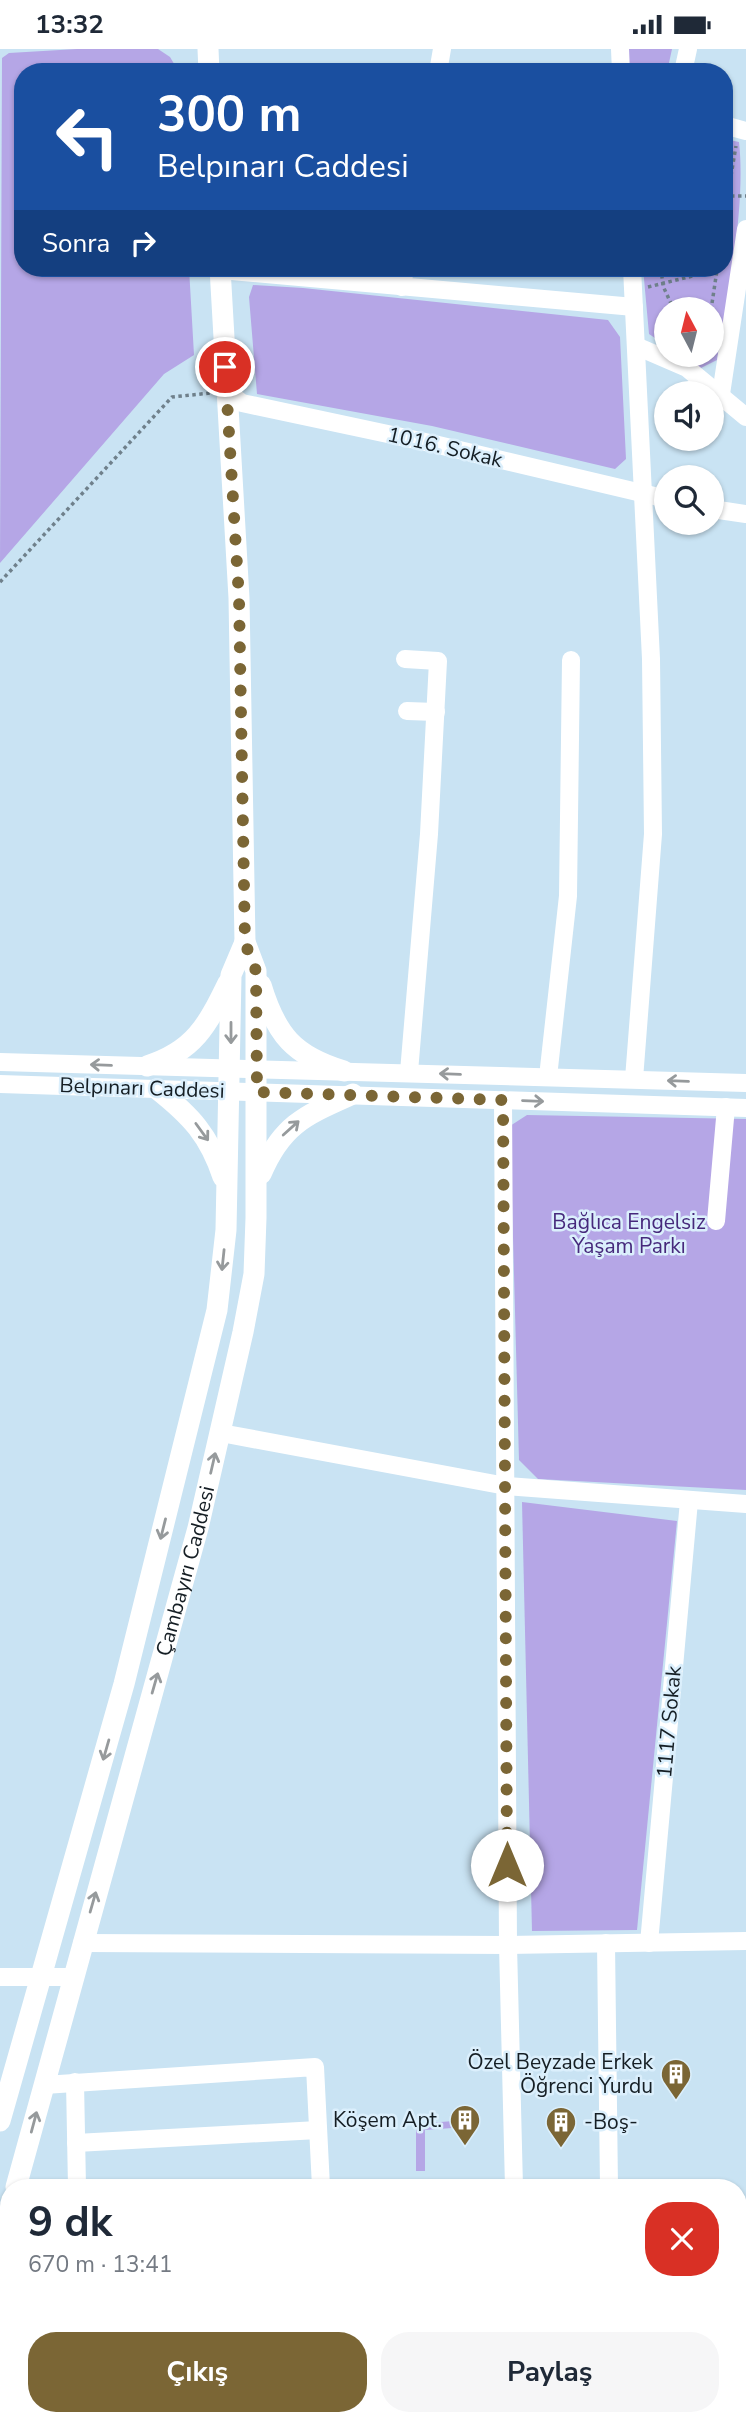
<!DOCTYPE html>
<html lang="tr">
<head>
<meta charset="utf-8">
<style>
	body { margin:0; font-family:"Nunito Sans",sans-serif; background:#f6f6f7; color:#1f2937; height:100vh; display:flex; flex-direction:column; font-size:26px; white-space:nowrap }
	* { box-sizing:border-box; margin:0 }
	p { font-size:23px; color:#747a83 }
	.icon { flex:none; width:38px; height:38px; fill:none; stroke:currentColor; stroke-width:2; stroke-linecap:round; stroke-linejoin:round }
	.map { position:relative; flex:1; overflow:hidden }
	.details { position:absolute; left:0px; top:2130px; width:747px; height:247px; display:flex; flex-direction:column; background:#fff; border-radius:28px 28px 0 0; box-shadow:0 2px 5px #0004 }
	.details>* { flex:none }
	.hud { position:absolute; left:14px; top:14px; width:719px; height:214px; border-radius:28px; box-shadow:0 2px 5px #0004; background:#1a4fa0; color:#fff; overflow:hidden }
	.needle { width:46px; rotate:353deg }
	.tools { position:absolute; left:654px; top:248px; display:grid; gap:14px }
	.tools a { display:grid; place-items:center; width:70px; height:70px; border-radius:50%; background:#fff; box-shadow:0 2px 5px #0004; font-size:35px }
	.pin { position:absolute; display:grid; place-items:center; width:60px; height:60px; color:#fff; margin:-30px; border:4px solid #fff; border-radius:50%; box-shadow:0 2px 7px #0007 }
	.me { position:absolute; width:77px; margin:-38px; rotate:0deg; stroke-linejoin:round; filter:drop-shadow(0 0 5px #0008) }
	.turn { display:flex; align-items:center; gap:24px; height:147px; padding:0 28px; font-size:32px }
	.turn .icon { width:91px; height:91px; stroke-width:2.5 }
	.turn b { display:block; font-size:49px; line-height:60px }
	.then { display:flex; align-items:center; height:66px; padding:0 28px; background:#0003; gap:14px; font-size:26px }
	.round { display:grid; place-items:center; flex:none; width:74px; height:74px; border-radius:28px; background:#f6f6f7 }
	.head { display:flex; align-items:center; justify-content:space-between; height:119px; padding:0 28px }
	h1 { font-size:42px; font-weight:700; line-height:52px }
	.primary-button { display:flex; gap:14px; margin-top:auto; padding:14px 28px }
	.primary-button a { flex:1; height:80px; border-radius:28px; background:#7b6635; color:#fff; font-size:28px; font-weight:700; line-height:80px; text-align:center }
	.primary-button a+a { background:#f6f6f7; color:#1f2937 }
	.status { display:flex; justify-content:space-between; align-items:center; height:49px; padding:0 35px; background:#fff; direction:ltr }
	.status svg { height:19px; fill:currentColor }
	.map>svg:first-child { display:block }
	.green { fill:#b5a6e6 }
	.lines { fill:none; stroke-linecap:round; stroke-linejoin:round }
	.path { stroke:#6f808b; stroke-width:3.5; stroke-dasharray:3.5 3.5; stroke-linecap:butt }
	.minor { stroke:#fff; stroke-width:18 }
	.major { stroke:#fff; stroke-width:21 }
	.oneway { stroke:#969a9c }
	.route { stroke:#7b6635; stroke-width:12; stroke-dasharray:0 21.6 }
	.labels { text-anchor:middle; stroke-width:5; stroke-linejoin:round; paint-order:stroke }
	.street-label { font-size:21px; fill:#151e24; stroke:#dbeffc }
	.park-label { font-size:21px; fill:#46297c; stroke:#dbeffc }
	.poi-label { font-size:21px; fill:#151e24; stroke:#dbeffc; text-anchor:end }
</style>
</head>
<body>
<div class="status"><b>13:32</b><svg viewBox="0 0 49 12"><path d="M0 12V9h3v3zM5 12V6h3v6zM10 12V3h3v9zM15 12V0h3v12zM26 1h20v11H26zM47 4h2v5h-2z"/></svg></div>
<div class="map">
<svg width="746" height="2375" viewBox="0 0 746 2375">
	<rect width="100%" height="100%" fill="#c9e3f3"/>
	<!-- green -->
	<g class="green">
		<path d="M 77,0 L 158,0 L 170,8 L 179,23 L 23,23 L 23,219 L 189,219 L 194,306 L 164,325 L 0,514 L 2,9 L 9,4 Z"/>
		<path d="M 627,0 L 672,0 L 667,23 L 628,23 Z"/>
		<path d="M 725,90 L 739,93 C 746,156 728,247 717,311 L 701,319 L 681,306 L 712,306 L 712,261 L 667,261 L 667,297 L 649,285 L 643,219 L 724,219 Z"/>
		<path d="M 253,236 L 303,239 L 608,271 L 620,288 L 626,410 L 615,420 L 432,377 L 257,345 L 249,248 Z"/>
		<path d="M 527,1066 L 746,1070 L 746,1441 L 538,1430 L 519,1411 L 510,1077 Z"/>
		<path d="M 522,1453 L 677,1472 L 637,1881 L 532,1882 Z"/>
		<path d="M 478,2070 L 479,2077 L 425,2081 L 425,2122 L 416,2122 L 416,2075 Z"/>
		<path d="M 478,2130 L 479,2138 L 437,2138 L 437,2131 Z"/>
		<path d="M 739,2223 L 746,2223 L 746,2375 L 177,2375 L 179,2368 L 738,2368 Z"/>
	</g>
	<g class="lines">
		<!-- path -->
		<g class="path">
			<path d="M 724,147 L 746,147"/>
			<path d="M 724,168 L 736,97"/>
			<path d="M 661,219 L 663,237 L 674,261"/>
			<path d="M 648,238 L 717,221"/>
			<path d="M 711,261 L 717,221"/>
			<path d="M 0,533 L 172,348 L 211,344"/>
		</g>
		<!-- minor -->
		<g class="minor">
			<path d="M 620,0 L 621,23"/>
			<path d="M 438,23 L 442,0"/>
			<path d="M 683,23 L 688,0"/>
			<path d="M 724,76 L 746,82"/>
			<path d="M 632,219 L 651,610 L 653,785 L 634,1030"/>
			<path d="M 220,221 L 634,258"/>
			<path d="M 402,238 L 405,219"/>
			<path d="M 636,297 L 687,319 L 746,368"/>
			<path d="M 226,342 L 242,354 L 430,394 L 667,450"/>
			<path d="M 721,345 L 746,180"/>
			<path d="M 712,460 L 746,465"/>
			<path d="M 405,610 L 438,612 L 429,785 L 409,1023"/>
			<path d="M 407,662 L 436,663"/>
			<path d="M 0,1013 L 746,1034"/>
			<path d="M 548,1028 L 568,847 L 571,611"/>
			<path d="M 0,1035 L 746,1059"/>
			<path d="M 503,1051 L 508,1896 L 514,2138"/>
			<path d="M 716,1172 L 726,1058"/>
			<path d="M 221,1384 L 506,1437 L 746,1455"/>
			<path d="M 82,1894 L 508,1896 L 746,1892"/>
			<path d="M 606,1894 L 609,2138"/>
			<path d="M 649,1894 L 689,1452"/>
			<path d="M 0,1928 L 73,1928"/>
			<path d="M 75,2033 L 77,2138"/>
			<path d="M 44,2036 L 315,2018 L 321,2138"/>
			<path d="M 76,2094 L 318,2081"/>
			<path d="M 738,2213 L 746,2212"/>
			<path d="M 0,2241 L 9,2241"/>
			<path d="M 196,2375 L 198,2368"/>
		</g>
		<!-- major -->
		<g class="major">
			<path d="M 208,0 L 209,23"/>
			<path d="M 261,936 C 276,986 294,1007 344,1022"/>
			<path d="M 147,1017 C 194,1002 207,977 228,934"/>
			<path d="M 157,1040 C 191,1067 209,1086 223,1128"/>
			<path d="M 261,1125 C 282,1075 306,1066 353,1045"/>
			<path d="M 0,2072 L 124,1635 L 217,1261 L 226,1181 L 231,926 L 245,893"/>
			<path id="s1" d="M 16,2138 L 198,1479 L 243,1283 L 254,1225 L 256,1169 L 256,922 L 245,893 L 239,549 L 220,219"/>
			<path d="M 0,2197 L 9,2165"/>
		</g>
	</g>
	<!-- one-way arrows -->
	<defs><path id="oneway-shaft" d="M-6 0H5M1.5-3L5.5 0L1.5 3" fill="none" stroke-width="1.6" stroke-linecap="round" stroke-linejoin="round" transform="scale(1.75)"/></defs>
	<g class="oneway">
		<use href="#oneway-shaft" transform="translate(231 984) rotate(90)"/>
		<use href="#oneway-shaft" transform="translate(101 1016) rotate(-178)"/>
		<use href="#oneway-shaft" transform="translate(450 1025) rotate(-178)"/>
		<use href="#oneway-shaft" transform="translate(678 1032) rotate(-178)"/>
		<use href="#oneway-shaft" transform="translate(533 1052) rotate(2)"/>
		<use href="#oneway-shaft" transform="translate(291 1079) rotate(-42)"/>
		<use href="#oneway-shaft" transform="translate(202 1083) rotate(54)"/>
		<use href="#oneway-shaft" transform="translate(223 1211) rotate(96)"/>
		<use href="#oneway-shaft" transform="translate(213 1414) rotate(-77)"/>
		<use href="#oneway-shaft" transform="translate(163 1480) rotate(104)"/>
		<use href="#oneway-shaft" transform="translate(155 1634) rotate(-74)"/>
		<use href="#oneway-shaft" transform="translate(106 1701) rotate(106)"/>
		<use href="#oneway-shaft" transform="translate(93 1853) rotate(-74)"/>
		<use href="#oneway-shaft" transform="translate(34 2073) rotate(-75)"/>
	</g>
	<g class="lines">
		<!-- route -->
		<path class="route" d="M 225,318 L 239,549 L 245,894 L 256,922 L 257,1043 L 503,1051 L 507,1816"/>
	</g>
	<!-- icons -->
	<defs>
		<g id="building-pin" transform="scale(1.575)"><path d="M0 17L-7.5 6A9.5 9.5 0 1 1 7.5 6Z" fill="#7b6635" stroke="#dbeffc"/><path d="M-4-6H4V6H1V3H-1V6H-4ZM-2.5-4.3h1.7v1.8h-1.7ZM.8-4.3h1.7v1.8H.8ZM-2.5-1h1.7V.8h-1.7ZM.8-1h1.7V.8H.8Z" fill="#fff"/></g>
	</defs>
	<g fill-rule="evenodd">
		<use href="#building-pin" x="676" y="2025"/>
		<use href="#building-pin" x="465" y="2071"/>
		<use href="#building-pin" x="561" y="2073"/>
	</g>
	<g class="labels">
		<!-- street labels -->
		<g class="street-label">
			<text transform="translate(445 398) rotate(13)" y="7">1016. Sokak</text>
			<text transform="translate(142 1039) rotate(2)" y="7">Belpınarı Caddesi</text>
			<text dy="7" stroke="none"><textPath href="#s1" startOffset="639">Çambayırı Caddesi</textPath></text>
			<text transform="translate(669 1673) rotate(-85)" y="7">1117 Sokak</text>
		</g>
		<!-- park labels -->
		<g class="park-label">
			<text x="629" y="1180">Bağlıca Engelsiz<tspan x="629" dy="24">Yaşam Parkı</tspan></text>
		</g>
		<!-- poi labels -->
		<g class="poi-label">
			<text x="653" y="2020">Özel Beyzade Erkek<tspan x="653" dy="24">Öğrenci Yurdu</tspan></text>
			<text x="442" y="2078">Köşem Apt.</text>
			<text x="584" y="2080" text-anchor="start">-Boş-</text>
		</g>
	</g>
</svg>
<div class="tools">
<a><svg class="needle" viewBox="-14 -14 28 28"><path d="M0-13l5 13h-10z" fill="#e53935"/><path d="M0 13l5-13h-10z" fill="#747a83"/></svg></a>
<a><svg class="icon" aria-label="sound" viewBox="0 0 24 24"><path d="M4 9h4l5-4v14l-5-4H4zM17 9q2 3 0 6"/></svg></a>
<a><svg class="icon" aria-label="search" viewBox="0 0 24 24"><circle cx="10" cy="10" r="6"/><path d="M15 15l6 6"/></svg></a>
</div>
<div class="pin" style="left:225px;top:318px;background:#d93025"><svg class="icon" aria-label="arrive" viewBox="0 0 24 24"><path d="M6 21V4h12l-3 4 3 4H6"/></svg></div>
<svg class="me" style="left:507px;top:1816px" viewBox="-20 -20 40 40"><circle r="19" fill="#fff"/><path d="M0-13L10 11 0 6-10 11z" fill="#7b6635"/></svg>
<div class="hud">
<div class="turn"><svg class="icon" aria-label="left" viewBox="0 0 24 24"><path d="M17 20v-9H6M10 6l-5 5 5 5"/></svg><div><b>300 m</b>Belpınarı Caddesi</div></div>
<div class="then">Sonra<svg class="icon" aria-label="right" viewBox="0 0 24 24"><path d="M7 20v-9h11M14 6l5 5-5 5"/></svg></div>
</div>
<section class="details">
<div class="head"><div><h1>9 dk</h1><p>670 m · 13:41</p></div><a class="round" style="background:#d93025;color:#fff"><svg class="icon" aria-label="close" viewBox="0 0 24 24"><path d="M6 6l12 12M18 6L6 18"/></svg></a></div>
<div class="primary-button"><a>Çıkış</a><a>Paylaş</a></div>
</section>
</div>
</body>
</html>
